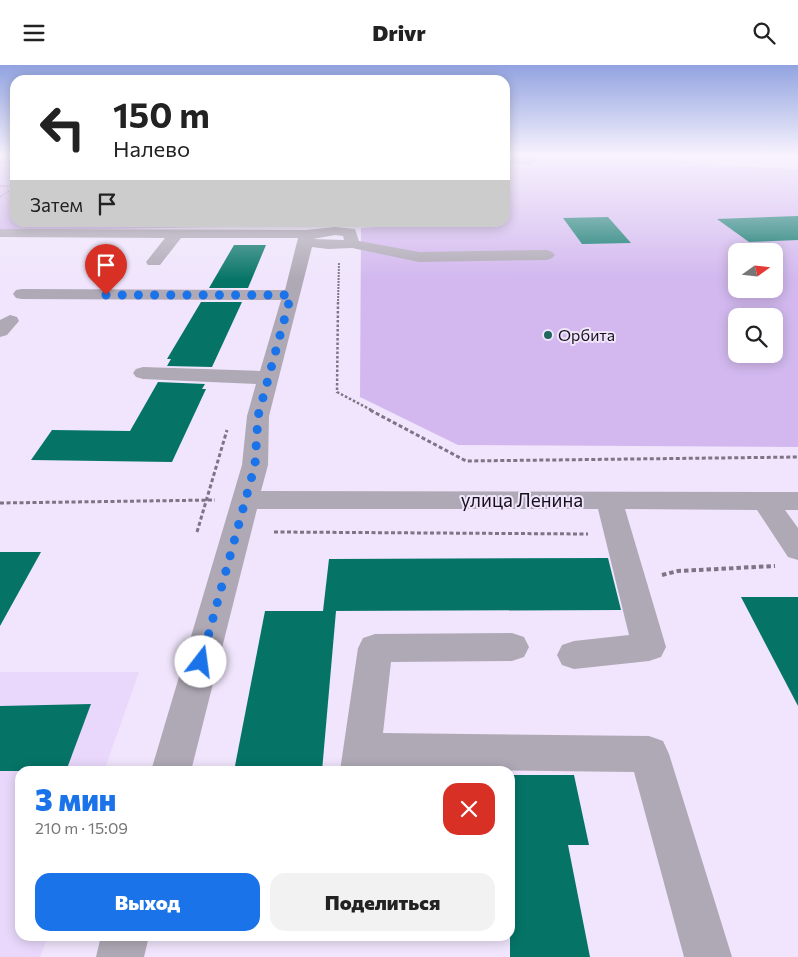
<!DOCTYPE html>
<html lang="ru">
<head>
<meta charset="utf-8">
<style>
	body { margin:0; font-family:Commissioner,sans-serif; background:#f2f2f2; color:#222; height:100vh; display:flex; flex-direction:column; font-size:19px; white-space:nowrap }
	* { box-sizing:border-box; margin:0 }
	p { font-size:16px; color:#767676 }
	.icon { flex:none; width:28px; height:28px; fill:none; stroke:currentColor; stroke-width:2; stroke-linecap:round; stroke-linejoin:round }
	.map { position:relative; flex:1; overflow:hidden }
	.panel { position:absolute; left:15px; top:701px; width:500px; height:175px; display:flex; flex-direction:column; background:#fff; border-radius:15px; box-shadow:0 2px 12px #0003 }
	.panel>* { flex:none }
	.top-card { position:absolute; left:10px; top:10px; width:500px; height:152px; border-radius:15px; box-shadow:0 2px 12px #0003; background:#fff; color:#222; overflow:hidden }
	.needle { width:32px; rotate:75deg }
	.tools { position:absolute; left:728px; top:178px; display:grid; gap:10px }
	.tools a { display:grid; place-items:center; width:55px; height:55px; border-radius:10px; background:#fff; box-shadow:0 2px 12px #0003; font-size:25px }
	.pin { position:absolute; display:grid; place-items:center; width:42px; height:42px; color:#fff; margin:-51px -21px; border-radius:50% 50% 50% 0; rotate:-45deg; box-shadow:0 0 5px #0007 }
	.pin .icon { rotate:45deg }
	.me { position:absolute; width:55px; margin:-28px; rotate:15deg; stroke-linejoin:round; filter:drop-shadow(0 0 4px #0008) }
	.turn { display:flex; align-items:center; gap:18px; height:105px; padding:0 20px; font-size:22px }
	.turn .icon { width:65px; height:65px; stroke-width:2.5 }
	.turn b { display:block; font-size:35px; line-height:42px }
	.then { display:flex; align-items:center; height:48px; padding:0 20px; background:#0003; gap:10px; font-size:19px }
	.round { display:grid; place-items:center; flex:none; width:52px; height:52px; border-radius:15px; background:#f2f2f2 }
	.summary { display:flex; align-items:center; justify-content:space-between; height:85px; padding:0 20px }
	h1 { font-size:30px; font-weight:800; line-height:38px; color:#1a73e8 }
	.action { display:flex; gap:10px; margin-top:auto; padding:10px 20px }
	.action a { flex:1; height:58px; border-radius:15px; background:#1a73e8; color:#fff; font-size:20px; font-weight:800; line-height:58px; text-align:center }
	.action a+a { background:#f2f2f2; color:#222 }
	header { display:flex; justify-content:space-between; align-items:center; height:65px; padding:0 20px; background:#fff; font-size:22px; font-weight:800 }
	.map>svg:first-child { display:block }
	.built { fill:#e9d8fb }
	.green { fill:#d2b8ee; fill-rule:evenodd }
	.water { fill:#ae8ad3 }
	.building { fill:#057467 }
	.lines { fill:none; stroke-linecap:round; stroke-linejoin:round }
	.path-far4 { stroke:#7d7585; stroke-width:1; stroke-dasharray:2 1; stroke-linecap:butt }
	.path-far3 { stroke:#7d7585; stroke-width:2; stroke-dasharray:2 1; stroke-linecap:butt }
	.path-far2 { stroke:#7d7585; stroke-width:2.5; stroke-dasharray:2.5 2; stroke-linecap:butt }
	.path-far1 { stroke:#7d7585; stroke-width:3; stroke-dasharray:4 2.5; stroke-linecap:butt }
	.path { stroke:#7d7585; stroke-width:4; stroke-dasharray:4.5 3; stroke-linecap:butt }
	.minor { fill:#afa9b5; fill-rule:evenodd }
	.route { stroke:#1a73e8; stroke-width:9; stroke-dasharray:0 16.2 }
	.poi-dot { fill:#20685d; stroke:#f0e5fc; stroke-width:2 }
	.labels { text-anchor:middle; stroke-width:4; stroke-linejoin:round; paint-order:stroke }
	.far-poi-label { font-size:16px; fill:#16111b; stroke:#f0e5fc; text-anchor:start }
	.street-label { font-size:19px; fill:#16111b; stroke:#f0e5fc }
</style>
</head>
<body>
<header><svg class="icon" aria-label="menu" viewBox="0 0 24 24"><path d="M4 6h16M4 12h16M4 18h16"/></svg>Drivr<svg class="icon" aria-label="search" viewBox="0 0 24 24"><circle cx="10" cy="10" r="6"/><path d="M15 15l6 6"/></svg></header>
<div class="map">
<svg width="798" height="892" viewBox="0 0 798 892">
	<rect width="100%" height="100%" fill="#f0e5fc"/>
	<!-- built -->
	<g class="built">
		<path d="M 638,90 L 798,90 L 798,104 L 722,100 Z"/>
		<path d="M 0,607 L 139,607 L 104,706 L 20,706 L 20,871 L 48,871 L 40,892 L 0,892 Z"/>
	</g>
	<!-- green -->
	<g class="green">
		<path d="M 0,90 L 15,90 L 15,158 L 327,158 L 326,160 L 0,166 Z"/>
		<path d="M 505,90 L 638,90 L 722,100 L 798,104 L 798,382 L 458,380 L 360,332 L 361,163 L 378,162 L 378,158 L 505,158 ZM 736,186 L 774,186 L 774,224 L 736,224 ZM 736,251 L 774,251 L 774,289 L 736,289 Z"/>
	</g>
	<!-- water -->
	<path class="water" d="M 505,90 L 540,90 L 532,100 L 505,99 Z"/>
	<!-- building -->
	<g class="building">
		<path d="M 798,151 L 798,175 L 749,177 L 717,154 Z"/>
		<path d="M 608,152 L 631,178 L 582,179 L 563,153 Z"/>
		<path d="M 234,180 L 266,180 L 248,223 L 209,223 Z"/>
		<path d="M 201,237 L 242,237 L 212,302 L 167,301 L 171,294 L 167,294 Z"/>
		<path d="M 158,317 L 205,319 L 202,324 L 206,324 L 172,397 L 31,395 L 52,365 L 130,366 Z"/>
		<path d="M 0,487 L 41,487 L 0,561 Z"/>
		<path d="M 608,493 L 621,545 L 323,546 L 329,494 Z"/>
		<path d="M 741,532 L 798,532 L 798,641 Z"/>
		<path d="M 265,546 L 336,546 L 322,706 L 234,706 Z"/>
		<path d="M 91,639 L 66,706 L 0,706 L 0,641 Z"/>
		<path d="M 510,710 L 574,710 L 589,780 L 568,780 L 590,892 L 510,892 Z"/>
	</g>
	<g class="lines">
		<!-- path-far4 -->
		<g class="path-far4">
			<path d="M 0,98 L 15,95"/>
			<path d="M 0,121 L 14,121"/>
			<path d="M 0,132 L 15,122"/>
		</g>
		<!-- path-far3 -->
		<path class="path-far3" d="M 338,239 L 339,198"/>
		<!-- path-far2 -->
		<path class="path-far2" d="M 338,237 L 337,327 L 373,346"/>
		<!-- path-far1 -->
		<g class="path-far1">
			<path d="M 370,345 L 466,396 L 798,392"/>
			<path d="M 0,438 L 215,435"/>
			<path d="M 197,467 L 227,365"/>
			<path d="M 274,467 L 588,469"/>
		</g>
		<!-- path -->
		<path class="path" d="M 662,510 L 678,506 L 775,501"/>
		<!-- minor -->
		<g class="minor">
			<path d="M 335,162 L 355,164 L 359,176 L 419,187 L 547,185 L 552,187 L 555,190 L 552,193 L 547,195 L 419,197 L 352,183 L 328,184 L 312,182 L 269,351 L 268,400 L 261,426 L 798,427 L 798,445 L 785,445 L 798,463 L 798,495 L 788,492 L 757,445 L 625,444 L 666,582 L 661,592 L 649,596 L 574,604 L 562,600 L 557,590 L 562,580 L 574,576 L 629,570 L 598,444 L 257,444 L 191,706 L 151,706 L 242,400 L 247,351 L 256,319 L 143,314 L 136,312 L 133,308 L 136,304 L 143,302 L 260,306 L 281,235 L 22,234 L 16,233 L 13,229 L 16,225 L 22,224 L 285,225 L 298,173 L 181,173 L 160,200 L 148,200 L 146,197 L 165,173 L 0,172 L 0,164 L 306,165 ZM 335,170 L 343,171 L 344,175 L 313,174 Z"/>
			<path d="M 10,250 L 17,252 L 19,256 L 7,270 L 0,272 L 0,255 Z"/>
			<path d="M 512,568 L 524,572 L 529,582 L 524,592 L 512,596 L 391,597 L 383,668 L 649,671 L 663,676 L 669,689 L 732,892 L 684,892 L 634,707 L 380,704 L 380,706 L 340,706 L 358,583 L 363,573 L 375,569 Z"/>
			<path d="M 101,871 L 149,871 L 144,892 L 96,892 Z"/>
		</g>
	</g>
	<!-- sky -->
	<linearGradient id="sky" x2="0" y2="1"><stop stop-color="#91a3e0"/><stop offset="0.42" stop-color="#f8f3fe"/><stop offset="1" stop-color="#f8f3fe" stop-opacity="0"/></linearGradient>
	<rect width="798" height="215" fill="url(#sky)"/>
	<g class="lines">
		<!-- route -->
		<path class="route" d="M 106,230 L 291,230 L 258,351 L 255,400 L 201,597"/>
	</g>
	<!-- markers -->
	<circle class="poi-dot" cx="548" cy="270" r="5"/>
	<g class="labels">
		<!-- far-poi labels -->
		<g class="far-poi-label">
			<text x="558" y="276">Орбита</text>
		</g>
		<!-- street labels -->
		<g class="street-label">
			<text x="522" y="442">улица Ленина</text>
		</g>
	</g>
</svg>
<div class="tools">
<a><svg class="needle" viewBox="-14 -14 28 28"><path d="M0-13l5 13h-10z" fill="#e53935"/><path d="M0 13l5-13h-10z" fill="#767676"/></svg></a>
<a><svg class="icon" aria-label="search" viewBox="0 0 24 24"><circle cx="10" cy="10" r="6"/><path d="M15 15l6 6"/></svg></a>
</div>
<div class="pin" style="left:106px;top:230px;background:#d93025"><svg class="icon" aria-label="arrive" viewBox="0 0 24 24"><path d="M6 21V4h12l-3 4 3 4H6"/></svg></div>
<svg class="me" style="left:201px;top:597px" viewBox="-20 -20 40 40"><circle r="19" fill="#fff"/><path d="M0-13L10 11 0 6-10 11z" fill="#1a73e8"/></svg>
<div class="top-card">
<div class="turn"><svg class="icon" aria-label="left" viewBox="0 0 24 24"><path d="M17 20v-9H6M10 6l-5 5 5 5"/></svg><div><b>150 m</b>Налево</div></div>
<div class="then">Затем<svg class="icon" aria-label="arrive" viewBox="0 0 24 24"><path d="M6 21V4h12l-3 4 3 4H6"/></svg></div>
</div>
<section class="panel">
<div class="summary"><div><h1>3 мин</h1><p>210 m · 15:09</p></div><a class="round" style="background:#d93025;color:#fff"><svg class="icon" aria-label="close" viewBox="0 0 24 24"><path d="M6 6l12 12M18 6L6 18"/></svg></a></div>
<div class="action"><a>Выход</a><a>Поделиться</a></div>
</section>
</div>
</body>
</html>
